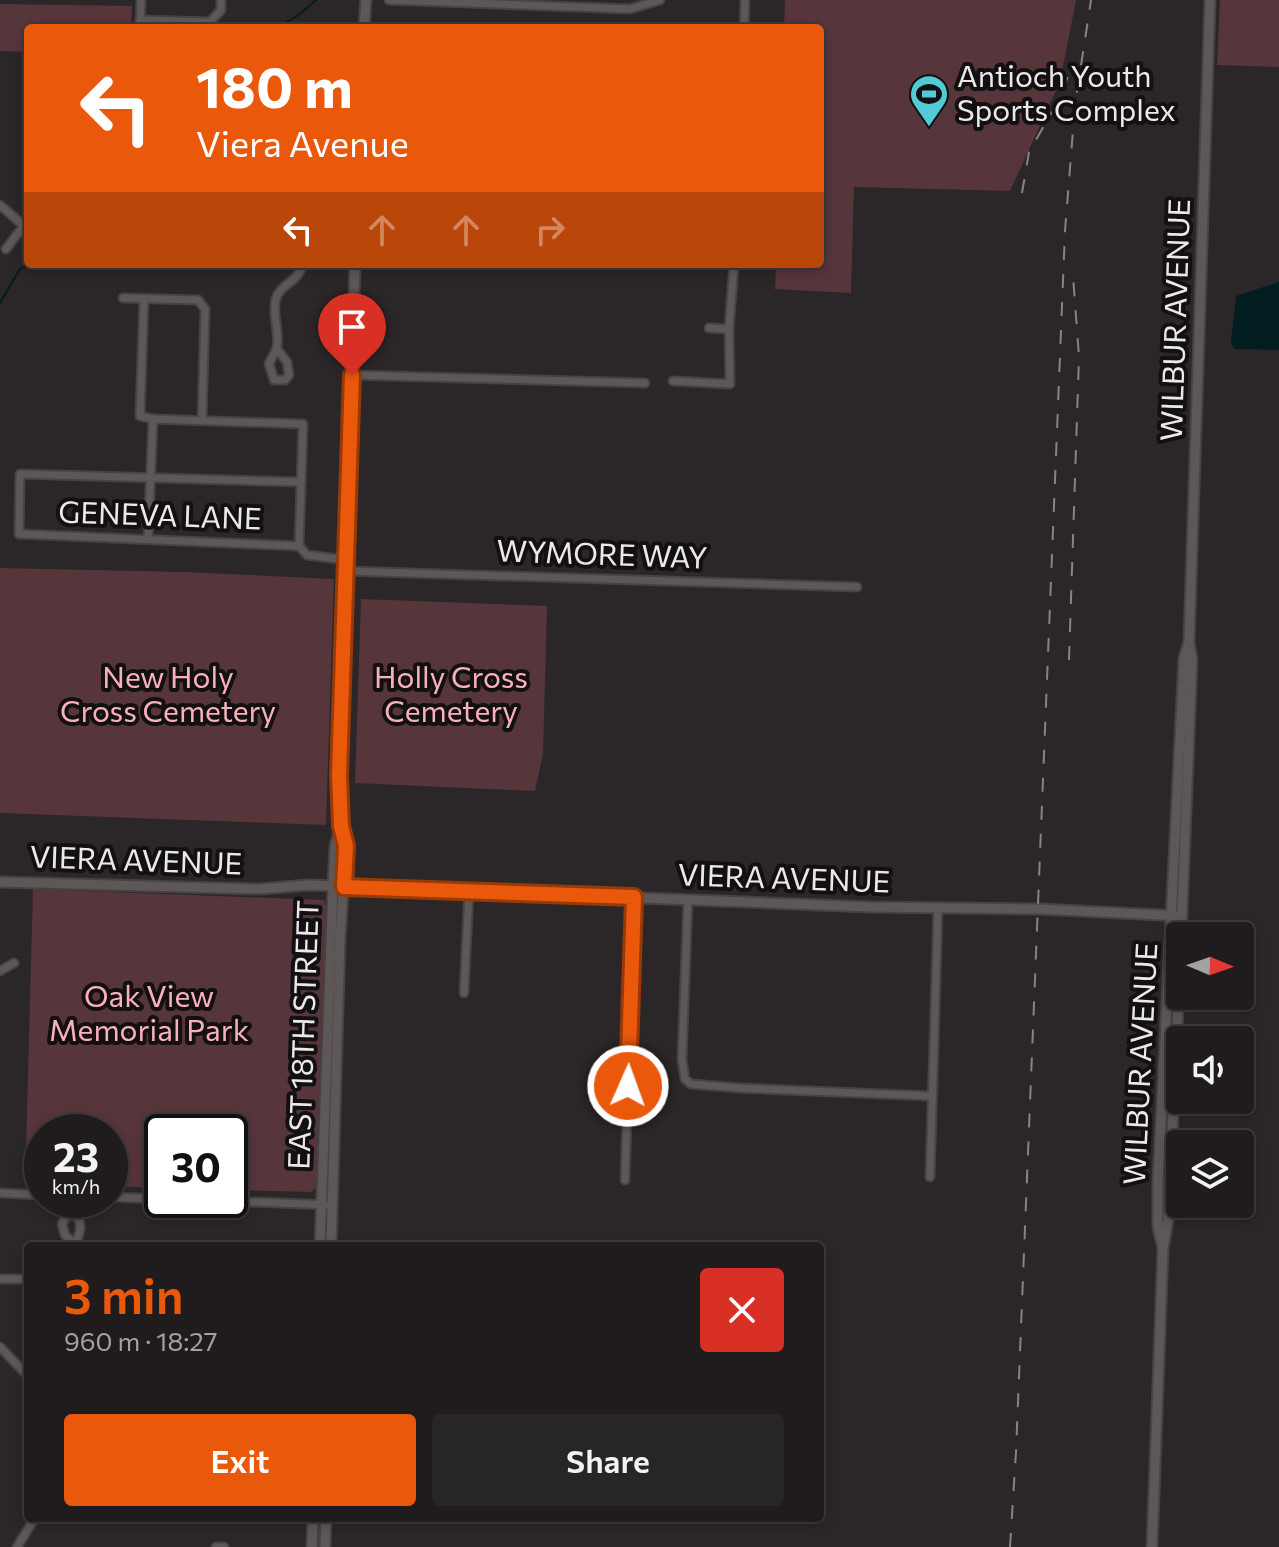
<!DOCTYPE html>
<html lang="en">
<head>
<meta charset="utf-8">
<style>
	body { margin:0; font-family:Commissioner,sans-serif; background:#282526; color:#f1f3f6; height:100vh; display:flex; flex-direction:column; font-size:30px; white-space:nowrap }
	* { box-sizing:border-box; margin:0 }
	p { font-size:26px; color:#a2a1a4 }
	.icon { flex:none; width:44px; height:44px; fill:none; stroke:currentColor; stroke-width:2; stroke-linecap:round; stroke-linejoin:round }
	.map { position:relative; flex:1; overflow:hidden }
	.drawer { position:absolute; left:24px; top:1242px; width:800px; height:280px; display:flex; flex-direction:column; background:#201c1d; border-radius:8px; box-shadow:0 4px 12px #0003,0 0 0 2px #3d3a3b }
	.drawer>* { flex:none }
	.guide { position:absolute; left:24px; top:24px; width:800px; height:244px; border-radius:8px; box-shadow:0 4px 12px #0003,0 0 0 2px #3d3a3b; background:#ea580c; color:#fff; overflow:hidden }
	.needle { width:52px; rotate:92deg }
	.controls { position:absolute; left:1166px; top:922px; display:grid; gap:16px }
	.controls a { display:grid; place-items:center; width:88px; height:88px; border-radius:8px; background:#201c1d; box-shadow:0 4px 12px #0003,0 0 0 2px #3d3a3b; font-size:40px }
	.speed { position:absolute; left:24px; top:1114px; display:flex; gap:16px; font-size:40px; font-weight:700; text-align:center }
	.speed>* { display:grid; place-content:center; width:104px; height:104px; border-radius:50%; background:#201c1d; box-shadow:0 4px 12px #0003,0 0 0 2px #3d3a3b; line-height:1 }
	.speed small { font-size:20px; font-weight:400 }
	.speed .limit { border:4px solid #111; border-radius:12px; background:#fff; color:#111 }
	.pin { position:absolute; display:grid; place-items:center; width:68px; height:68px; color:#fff; margin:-82px -34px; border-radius:50% 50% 50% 0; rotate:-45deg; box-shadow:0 0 8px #0007 }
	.pin .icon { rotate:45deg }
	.me { position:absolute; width:88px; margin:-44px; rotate:2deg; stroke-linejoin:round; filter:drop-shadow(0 0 6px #0008) }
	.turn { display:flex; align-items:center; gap:28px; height:168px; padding:0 40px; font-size:36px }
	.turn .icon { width:104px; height:104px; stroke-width:2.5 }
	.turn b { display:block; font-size:56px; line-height:68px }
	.lanes { display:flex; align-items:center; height:76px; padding:0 40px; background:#0003; justify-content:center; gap:40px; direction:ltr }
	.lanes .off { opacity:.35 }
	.round { display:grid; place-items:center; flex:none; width:84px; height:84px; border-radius:8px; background:#282526 }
	.summary { display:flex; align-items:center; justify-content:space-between; height:136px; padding:0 40px }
	h1 { font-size:48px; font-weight:600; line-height:60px; color:#ea580c }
	.action { display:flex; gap:16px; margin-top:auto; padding:16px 40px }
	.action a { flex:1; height:92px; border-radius:8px; background:#ea580c; color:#fff; font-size:32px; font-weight:600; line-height:92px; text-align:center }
	.action a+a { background:#282526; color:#f1f3f6 }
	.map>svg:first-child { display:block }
	.green { fill:#56353b }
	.water { fill:#011d20 }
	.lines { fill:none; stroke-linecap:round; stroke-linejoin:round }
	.stream { stroke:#011d20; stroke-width:2 }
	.street-casing { stroke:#474344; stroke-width:11 }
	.secondary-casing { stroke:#474344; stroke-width:13 }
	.street { stroke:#5d5758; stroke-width:7 }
	.secondary { stroke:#5d5758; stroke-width:9 }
	.rail { stroke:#888384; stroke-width:2; stroke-dasharray:14 14; stroke-linecap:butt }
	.route-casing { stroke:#983908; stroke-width:20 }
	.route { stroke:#ea580c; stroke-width:14 }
	.labels { text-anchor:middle; stroke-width:8; stroke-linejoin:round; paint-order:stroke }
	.poi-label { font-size:30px; fill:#ece8e9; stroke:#121010; text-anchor:start }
	.street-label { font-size:30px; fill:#ece8e9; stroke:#121010 }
	.park-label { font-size:30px; fill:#fab0bc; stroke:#121010 }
</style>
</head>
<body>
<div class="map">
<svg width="1279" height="1547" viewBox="0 0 1279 1547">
	<rect width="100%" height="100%" fill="#2b2627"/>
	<!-- green -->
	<g class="green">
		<path d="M 785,0 L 1076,0 L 1060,82 L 1010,191 L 854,187 L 851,293 L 775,289 L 776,264 L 820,264 L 820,28 L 784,28 Z"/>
		<path d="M 1220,0 L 1279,0 L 1279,67 L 1217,65 Z"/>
		<path d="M 0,4 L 132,6 L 131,28 L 28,28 L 28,52 L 0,51 Z"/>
		<path d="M 0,568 L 184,572 L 334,579 L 326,825 L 0,813 Z"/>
		<path d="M 361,599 L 547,606 L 543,754 L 535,791 L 355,783 Z"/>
		<path d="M 33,889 L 324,900 L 326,907 L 316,1187 L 312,1192 L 230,1190 L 230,1132 L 162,1132 L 162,1188 L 110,1186 L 110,1132 L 42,1132 L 42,1185 L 25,1184 Z"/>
	</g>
	<!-- water -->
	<path class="water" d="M 1279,282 L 1279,350 L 1235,349 L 1231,343 L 1236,296 Z"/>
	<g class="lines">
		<!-- stream -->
		<g class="stream">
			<path d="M 277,28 L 300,14 L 316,0"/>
			<path d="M 0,303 L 20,269 L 33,264"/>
		</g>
		<!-- street casing -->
		<g class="street-casing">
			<g id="street">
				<path d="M 389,0 L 630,9 L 660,0"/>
				<path d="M 140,20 L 210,22 L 221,10 L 221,0"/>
				<path d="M 140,28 L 141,0"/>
				<path d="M 744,28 L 745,0"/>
				<path d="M 0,205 L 24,226"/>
				<path d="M 6,249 L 28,220"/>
				<path d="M 123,298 L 198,300 L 205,309 L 202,420"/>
				<path d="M 144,299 L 140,416 L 153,419 L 303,424 L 299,546 L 307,555 L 347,560"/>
				<path d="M 709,328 L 729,329"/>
				<path d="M 277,349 L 287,362 L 289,375 L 285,380 L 274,380 L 269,364 C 271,358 276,352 277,347 C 280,331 270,309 278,294 C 285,282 300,280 302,264"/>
				<path d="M 352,375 L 645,383"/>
				<path d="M 673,381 L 730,384 L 729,329 L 734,264"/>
				<path d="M 148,539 L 153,419"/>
				<path d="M 299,546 L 19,534 L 20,474 L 301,482"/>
				<path d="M 346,571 L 857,587"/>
				<path d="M 688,899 L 682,1060 L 685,1079 L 691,1084 L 739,1088 L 931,1096"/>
				<path d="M 0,971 L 14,963"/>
				<path d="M 464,993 L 469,891"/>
				<path d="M 930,1177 L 938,909"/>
				<path d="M 625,1180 L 634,897"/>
				<path d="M 0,1193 L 42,1195"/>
				<path d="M 110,1197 L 162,1199"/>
				<path d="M 198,1200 L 331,1205"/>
				<path d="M 75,1244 L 65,1235 L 62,1224 L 68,1214 L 78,1217 C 83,1230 78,1234 75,1246"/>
				<path d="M 0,1279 L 28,1279"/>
				<path d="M 0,1347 L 28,1376"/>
				<path d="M 17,1547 L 35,1518"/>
				<path d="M 216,1547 L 224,1547"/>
			</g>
		</g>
		<!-- secondary casing -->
		<g class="secondary-casing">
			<g id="secondary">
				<path d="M 364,28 L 366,0"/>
				<path d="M 0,882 L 259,889 L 309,885 L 871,907 L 1039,909 L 1182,916"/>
				<path d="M 1181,936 L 1192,659 L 1189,644"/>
				<path d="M 320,1246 L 333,886 L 335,846 L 340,830"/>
				<path d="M 331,1246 L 340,938 L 346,846 L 341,826 L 339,775 L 355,264"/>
				<path d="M 1163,1248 L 1158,1227 L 1158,1182 L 1184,658 L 1189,642 L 1210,0"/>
				<path d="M 312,1547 L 313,1518"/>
				<path d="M 325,1547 L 326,1518"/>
				<path d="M 1152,1547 L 1163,1248 L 1168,1220 L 1180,967"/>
			</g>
		</g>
		<!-- street -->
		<use href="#street" class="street"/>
		<!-- secondary -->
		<use href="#secondary" class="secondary"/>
		<!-- rail -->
		<g class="rail">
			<path d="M 1022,193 L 1029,152 L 1056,105 L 1072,67"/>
			<path d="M 1069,660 L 1079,357 L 1073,276"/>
			<path d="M 1010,1547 L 1016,1452 L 1065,231 L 1075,105 L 1091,0"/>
		</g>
	</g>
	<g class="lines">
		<!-- route casing -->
		<g class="route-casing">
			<path id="route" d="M 352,375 L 339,775 L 341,826 L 346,846 L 344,887 L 634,897 L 628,1086"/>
		</g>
		<!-- route -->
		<use href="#route" class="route"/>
	</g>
	<!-- icons -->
	<defs>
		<g id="stadium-pin" transform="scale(2)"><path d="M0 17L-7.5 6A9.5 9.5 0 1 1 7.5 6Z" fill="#52cbd7" stroke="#121010"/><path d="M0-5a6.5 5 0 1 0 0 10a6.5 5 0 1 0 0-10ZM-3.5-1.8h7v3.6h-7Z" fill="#111"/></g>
	</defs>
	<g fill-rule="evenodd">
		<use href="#stadium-pin" x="929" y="94"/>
	</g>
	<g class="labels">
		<!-- poi labels -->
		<g class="poi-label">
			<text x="957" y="87">Antioch Youth<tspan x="957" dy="34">Sports Complex</tspan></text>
		</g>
		<!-- street labels -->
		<g class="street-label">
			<text transform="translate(1176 320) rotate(-88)" y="10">WILBUR AVENUE</text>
			<text transform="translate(160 516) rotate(2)" y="10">GENEVA LANE</text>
			<text transform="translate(602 555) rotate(2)" y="10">WYMORE WAY</text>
			<text transform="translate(136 861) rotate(2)" y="10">VIERA AVENUE</text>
			<text transform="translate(784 879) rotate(2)" y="10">VIERA AVENUE</text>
			<text transform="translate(304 1035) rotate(-88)" y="10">EAST 18TH STREET</text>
			<text transform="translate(1141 1064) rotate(-87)" y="10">WILBUR AVENUE</text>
		</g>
		<!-- park labels -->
		<g class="park-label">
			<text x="168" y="688">New Holy<tspan x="168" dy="34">Cross Cemetery</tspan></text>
			<text x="451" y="688">Holly Cross<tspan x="451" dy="34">Cemetery</tspan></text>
			<text x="149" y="1007">Oak View<tspan x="149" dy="34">Memorial Park</tspan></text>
		</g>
	</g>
</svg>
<div class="controls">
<a><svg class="needle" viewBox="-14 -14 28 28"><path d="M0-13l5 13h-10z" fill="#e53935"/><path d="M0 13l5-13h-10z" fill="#a2a1a4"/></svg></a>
<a><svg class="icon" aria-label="sound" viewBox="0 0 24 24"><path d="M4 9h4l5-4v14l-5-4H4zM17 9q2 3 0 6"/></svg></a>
<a><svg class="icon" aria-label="layers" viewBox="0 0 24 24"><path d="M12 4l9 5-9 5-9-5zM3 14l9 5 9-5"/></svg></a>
</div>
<div class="speed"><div>23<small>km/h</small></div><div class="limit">30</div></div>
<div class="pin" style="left:352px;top:375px;background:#d93025"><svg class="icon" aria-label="arrive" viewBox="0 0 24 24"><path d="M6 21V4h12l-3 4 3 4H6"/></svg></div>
<svg class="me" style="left:628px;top:1086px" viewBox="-20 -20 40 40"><circle r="17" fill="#ea580c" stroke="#fff" stroke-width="3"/><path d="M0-11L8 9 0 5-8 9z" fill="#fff"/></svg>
<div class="guide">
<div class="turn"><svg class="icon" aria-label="left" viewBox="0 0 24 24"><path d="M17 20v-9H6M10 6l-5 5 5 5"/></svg><div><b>180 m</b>Viera Avenue</div></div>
<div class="lanes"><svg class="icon" aria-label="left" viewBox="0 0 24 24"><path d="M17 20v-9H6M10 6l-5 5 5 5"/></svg><svg class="icon off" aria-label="ahead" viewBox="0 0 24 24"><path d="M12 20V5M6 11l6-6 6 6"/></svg><svg class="icon off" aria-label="ahead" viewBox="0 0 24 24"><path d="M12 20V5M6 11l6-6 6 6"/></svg><svg class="icon off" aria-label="right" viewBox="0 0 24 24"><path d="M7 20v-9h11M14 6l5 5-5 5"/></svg></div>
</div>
<section class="drawer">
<div class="summary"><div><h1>3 min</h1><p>960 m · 18:27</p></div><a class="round" style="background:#d93025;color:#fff"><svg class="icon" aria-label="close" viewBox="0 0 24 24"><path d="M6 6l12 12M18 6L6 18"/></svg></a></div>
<div class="action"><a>Exit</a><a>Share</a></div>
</section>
</div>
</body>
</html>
